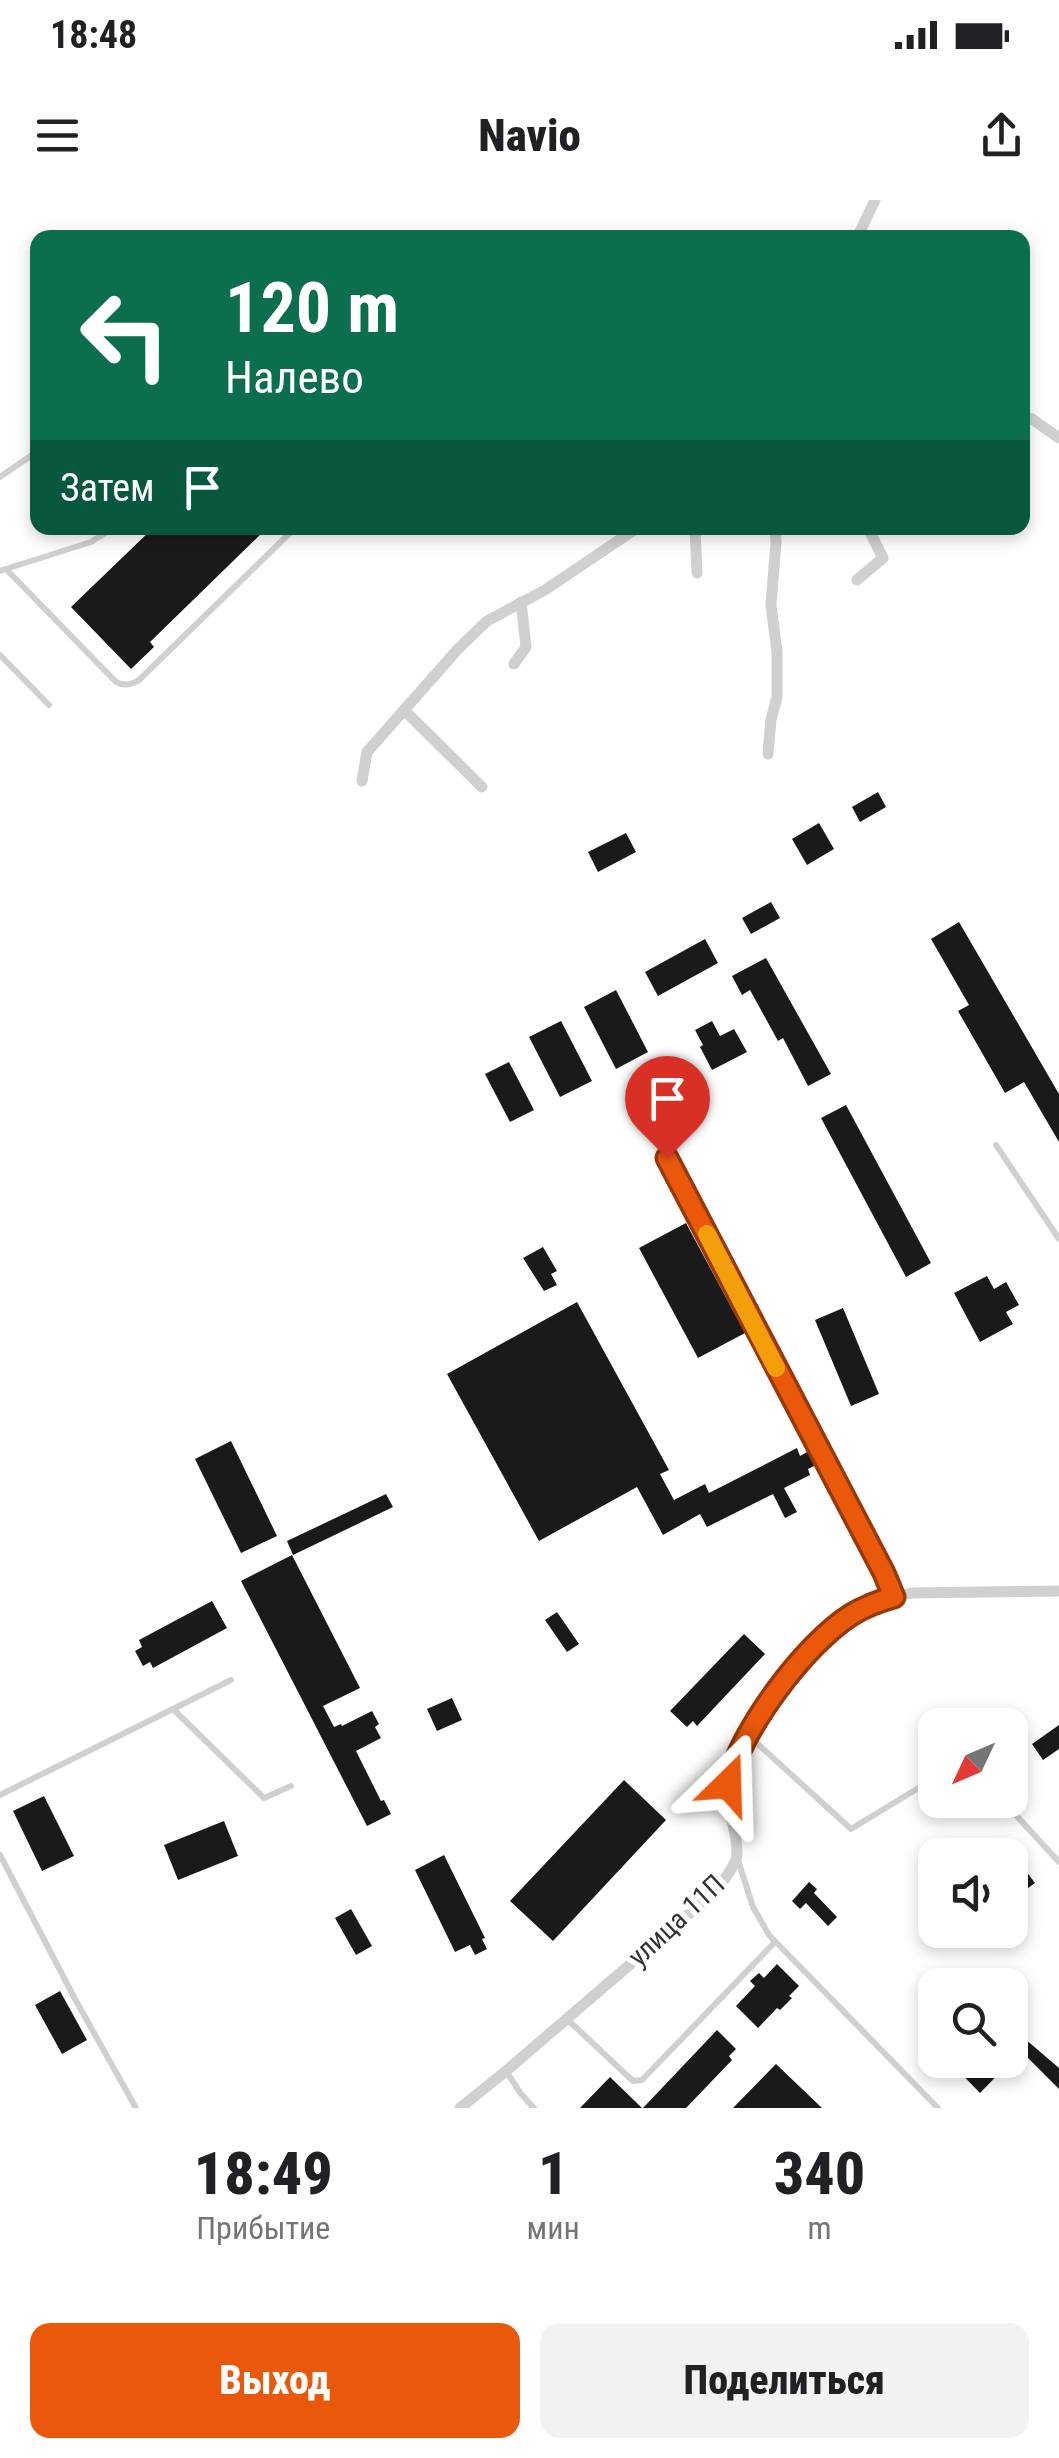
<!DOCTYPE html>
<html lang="ru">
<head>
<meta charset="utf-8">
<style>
	body { margin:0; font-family:"Roboto Condensed",sans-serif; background:#f2f2f2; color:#202124; height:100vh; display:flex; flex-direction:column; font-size:38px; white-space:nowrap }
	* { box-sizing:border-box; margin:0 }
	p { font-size:32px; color:#757577 }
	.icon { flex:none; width:55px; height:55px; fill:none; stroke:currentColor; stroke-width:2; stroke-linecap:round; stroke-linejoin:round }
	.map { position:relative; height:1908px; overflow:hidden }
	.drawer { display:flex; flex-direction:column; background:#fff; flex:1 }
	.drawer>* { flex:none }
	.banner { position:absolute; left:30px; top:30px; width:1000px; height:305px; border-radius:20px; box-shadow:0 5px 15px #0003; background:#0b6e4f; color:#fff; overflow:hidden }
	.needle { width:65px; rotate:226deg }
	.fabs { position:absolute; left:918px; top:1508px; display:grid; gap:20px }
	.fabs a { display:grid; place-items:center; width:110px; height:110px; border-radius:20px; background:#fff; box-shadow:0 5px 15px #0003; font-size:50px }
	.pin { position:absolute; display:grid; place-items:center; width:85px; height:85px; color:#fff; margin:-102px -42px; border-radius:50% 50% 50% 0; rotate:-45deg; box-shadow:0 0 10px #0007 }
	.pin .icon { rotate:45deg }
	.me { position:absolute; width:110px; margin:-55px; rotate:22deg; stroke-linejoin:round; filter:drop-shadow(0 0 8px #0008) }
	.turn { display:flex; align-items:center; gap:35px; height:210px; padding:0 30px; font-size:45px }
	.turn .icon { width:130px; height:130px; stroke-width:2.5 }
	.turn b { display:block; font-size:70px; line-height:85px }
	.then { display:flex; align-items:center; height:95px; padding:0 30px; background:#0003; gap:20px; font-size:38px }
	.eta { display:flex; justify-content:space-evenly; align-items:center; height:170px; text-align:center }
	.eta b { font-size:60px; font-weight:800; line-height:70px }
	.cta { display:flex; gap:20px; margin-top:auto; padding:20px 30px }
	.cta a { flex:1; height:115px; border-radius:20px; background:#ea580c; color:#fff; font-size:40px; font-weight:800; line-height:115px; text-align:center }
	.cta a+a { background:#f2f2f2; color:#202124 }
	.status { display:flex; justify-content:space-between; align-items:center; height:70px; padding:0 50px; background:#fff; direction:ltr }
	.status svg { height:28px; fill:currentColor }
	header { display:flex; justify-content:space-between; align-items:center; height:130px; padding:0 30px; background:#fff; font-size:45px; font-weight:800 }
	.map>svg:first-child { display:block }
	.building { fill:#1a1a1a }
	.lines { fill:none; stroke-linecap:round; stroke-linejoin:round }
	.lane { stroke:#d0d0d0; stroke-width:6 }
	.street { stroke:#d0d0d0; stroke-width:11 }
	.route-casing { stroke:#983908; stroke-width:25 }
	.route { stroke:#ea580c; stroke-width:18 }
	.slow { stroke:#f59e0b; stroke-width:18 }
	.labels { text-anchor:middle; stroke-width:10; stroke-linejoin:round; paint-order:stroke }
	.street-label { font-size:28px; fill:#333; stroke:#fff }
</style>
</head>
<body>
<div class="status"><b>18:48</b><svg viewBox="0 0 49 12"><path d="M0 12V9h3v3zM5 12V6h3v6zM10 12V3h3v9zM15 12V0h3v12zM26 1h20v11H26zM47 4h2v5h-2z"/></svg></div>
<header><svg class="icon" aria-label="menu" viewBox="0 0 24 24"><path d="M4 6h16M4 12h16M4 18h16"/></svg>Navio<svg class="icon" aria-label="share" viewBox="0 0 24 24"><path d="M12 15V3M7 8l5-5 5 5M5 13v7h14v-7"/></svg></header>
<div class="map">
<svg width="1059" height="1908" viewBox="0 0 1059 1908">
	<rect width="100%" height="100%" fill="#fff"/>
	<!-- building -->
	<g class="building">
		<path d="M 153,328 L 267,328 L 150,442 L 154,447 L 131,469 L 71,407 Z"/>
		<path d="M 878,592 L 886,607 L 860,622 L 852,607 Z"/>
		<path d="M 819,623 L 834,649 L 807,665 L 792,639 Z"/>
		<path d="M 626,633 L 636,652 L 598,672 L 588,652 Z"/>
		<path d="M 771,702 L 780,718 L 751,734 L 742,718 Z"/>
		<path d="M 959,722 L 1059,894 L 1059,942 L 1024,882 L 1005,893 L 958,811 L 969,805 L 931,739 Z"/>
		<path d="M 705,739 L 718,763 L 658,796 L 645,772 Z"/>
		<path d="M 766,758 L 831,874 L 808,886 L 783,838 L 778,841 L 750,790 L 742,795 L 732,776 Z"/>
		<path d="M 616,790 L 648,852 L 616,869 L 584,807 Z"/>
		<path d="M 561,821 L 592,881 L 560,897 L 529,837 Z"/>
		<path d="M 712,821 L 720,836 L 734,829 L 747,852 L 712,870 L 700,847 L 703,845 L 695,830 Z"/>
		<path d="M 509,862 L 534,910 L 510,922 L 485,874 Z"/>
		<path d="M 846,905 L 931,1063 L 906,1077 L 821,918 Z"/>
		<path d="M 686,1023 L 745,1133 L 698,1158 L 639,1048 Z"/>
		<path d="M 543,1047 L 557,1071 L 551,1074 L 557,1085 L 544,1091 L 523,1058 Z"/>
		<path d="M 987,1076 L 994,1089 L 1006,1082 L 1019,1105 L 1006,1112 L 1013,1124 L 980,1142 L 954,1093 Z"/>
		<path d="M 577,1102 L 669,1270 L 660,1274 L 674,1300 L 705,1284 L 709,1293 L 797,1248 L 800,1256 L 809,1251 L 816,1265 L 808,1269 L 810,1275 L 784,1288 L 797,1312 L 785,1318 L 773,1294 L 707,1327 L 700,1314 L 663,1335 L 637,1287 L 539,1341 L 447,1174 Z"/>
		<path d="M 843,1108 L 879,1194 L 851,1206 L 815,1120 Z"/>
		<path d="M 231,1241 L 277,1336 L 241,1353 L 195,1259 Z"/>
		<path d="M 386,1294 L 393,1307 L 293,1355 L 287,1341 Z"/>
		<path d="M 292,1355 L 360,1488 L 323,1506 L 334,1527 L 341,1524 L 342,1526 L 372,1511 L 379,1524 L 375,1527 L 381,1538 L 356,1551 L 381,1601 L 384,1600 L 391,1614 L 367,1626 L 241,1381 Z"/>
		<path d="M 212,1401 L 227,1428 L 153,1468 L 150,1462 L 143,1466 L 135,1451 L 142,1447 L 139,1440 Z"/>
		<path d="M 557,1412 L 579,1444 L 567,1452 L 545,1420 Z"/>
		<path d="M 744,1434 L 765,1454 L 697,1526 L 693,1521 L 687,1527 L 670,1511 Z"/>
		<path d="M 452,1498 L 462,1520 L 437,1531 L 427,1509 Z"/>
		<path d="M 1059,1525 L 1059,1549 L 1043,1560 L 1032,1544 Z"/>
		<path d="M 624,1580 L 666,1620 L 553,1741 L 510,1701 Z"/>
		<path d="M 44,1596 L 74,1656 L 42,1671 L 13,1611 Z"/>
		<path d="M 224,1621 L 238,1656 L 178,1680 L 164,1645 Z"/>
		<path d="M 1010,1650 L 1035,1683 L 1010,1701 Z"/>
		<path d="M 444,1655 L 485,1738 L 482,1739 L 487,1749 L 475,1755 L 470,1745 L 455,1752 L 415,1670 Z"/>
		<path d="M 809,1682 L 817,1689 L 814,1693 L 837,1717 L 828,1726 L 806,1703 L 800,1709 L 792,1701 Z"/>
		<path d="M 351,1709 L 372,1746 L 356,1755 L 335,1718 Z"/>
		<path d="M 777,1764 L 799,1786 L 789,1796 L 792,1798 L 780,1810 L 777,1808 L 758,1828 L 736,1806 L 755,1786 L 750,1781 L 759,1773 L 764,1778 Z"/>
		<path d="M 60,1791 L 87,1840 L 62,1854 L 35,1805 Z"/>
		<path d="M 1010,1826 L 1059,1868 L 1059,1889 L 1021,1851 L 980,1893 L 948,1860 L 1010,1860 Z"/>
		<path d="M 717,1830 L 736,1849 L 729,1856 L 732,1860 L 686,1908 L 643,1908 Z"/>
		<path d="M 776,1864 L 822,1908 L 733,1908 Z"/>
		<path d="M 610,1877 L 642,1908 L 580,1908 Z"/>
	</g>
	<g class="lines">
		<!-- lane -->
		<g class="lane">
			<path d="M 0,277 L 38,251"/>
			<path d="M 6,369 L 91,342 L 113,328"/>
			<path d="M 0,371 L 6,369 L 116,482 C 125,486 131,485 139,480 L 295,328"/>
			<path d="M 0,455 L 49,505"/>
			<path d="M 996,945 L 1059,1039"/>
			<path d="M 667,957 L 885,1373 L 893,1396"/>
			<path d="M 173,1509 L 231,1480"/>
			<path d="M 748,1535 L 851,1629 L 935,1578"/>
			<path d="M 0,1595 L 173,1509 L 264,1598 L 291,1586"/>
			<path d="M 1002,1600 L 1059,1662"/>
			<path d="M 0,1655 L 75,1799 L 136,1908"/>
			<path d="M 738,1660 L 753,1707 L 769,1735 L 938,1908"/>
			<path d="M 568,1820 L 633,1881 L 642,1880 L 775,1742"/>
			<path d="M 506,1871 L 521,1894 L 534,1908"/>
		</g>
		<!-- street -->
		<g class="street">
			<path d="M 857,38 L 875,0"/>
			<path d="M 1022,217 L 1032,219 L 1059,238"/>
			<path d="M 695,328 L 697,373"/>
			<path d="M 857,380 L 883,358 L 868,328"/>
			<path d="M 514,464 L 526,447 L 521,402"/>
			<path d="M 404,510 L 482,587"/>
			<path d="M 768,554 L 771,520 L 777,497 L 777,452 L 771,405 L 776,342 L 775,328"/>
			<path d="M 362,581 L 367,552 L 458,449 L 487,421 L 545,390 L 637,328"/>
			<path d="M 460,1908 L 506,1871 L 719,1688 C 724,1679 736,1665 737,1655 C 738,1632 726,1609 728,1585 C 732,1537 808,1445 848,1417 C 867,1404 889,1398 912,1393 L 1059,1391"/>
		</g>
	</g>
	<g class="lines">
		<!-- route casing -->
		<g class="route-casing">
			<path id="route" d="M 667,958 L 884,1373 L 894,1397 C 879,1401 864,1407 851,1415 C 805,1444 739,1532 728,1584"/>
		</g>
		<!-- route -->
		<use href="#route" class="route"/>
		<!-- slow -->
		<path class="slow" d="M 707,1034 L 776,1168"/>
	</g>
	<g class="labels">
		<!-- street labels -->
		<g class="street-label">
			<text transform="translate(676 1720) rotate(-43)" y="10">улица 11П</text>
		</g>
	</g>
</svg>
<div class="fabs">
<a><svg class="needle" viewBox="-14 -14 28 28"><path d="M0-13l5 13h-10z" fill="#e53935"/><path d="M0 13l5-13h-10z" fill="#757577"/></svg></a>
<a><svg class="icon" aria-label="sound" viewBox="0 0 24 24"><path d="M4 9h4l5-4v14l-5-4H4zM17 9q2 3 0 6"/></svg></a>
<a><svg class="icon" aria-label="search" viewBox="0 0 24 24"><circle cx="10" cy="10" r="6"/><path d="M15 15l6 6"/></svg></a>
</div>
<div class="pin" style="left:667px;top:958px;background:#d93025"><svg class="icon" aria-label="arrive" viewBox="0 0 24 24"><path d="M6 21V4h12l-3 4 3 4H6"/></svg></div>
<svg class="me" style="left:728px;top:1584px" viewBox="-20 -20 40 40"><path d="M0-17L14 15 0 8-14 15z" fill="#ea580c" stroke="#fff" stroke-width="4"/></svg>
<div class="banner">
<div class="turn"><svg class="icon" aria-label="left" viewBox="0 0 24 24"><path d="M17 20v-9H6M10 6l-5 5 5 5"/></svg><div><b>120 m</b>Налево</div></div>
<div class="then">Затем<svg class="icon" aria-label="arrive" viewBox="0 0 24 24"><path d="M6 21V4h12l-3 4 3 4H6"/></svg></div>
</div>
</div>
<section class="drawer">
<div class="eta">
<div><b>18:49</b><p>Прибытие</p></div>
<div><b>1</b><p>мин</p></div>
<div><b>340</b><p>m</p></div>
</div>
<div class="cta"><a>Выход</a><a>Поделиться</a></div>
</section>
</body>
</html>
